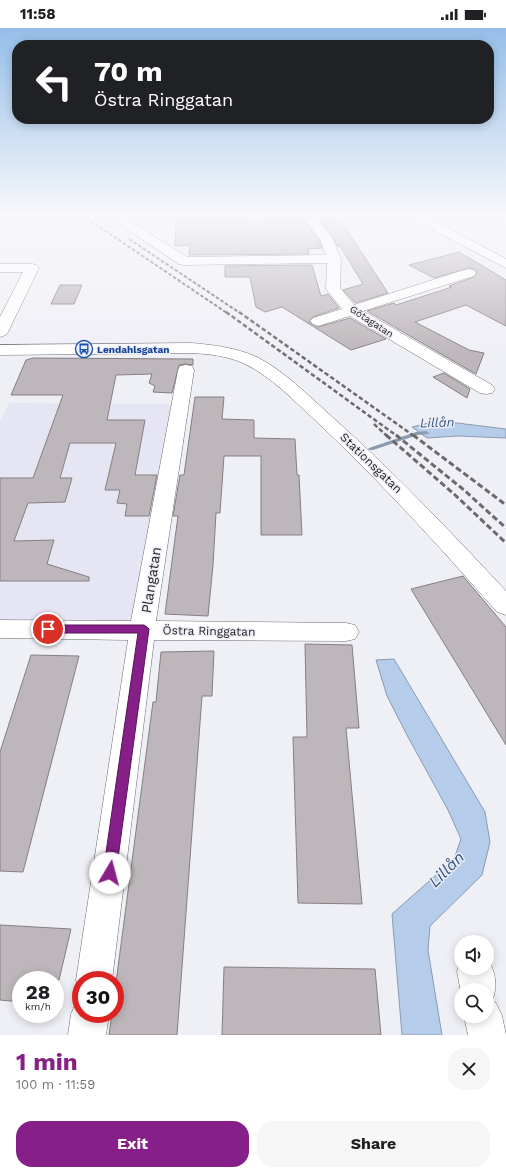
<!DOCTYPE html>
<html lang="en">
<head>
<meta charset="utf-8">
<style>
	body { margin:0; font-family:"Work Sans",sans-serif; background:#f6f6f6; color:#202124; height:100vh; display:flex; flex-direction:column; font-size:15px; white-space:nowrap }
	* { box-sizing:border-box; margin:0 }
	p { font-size:13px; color:#757577 }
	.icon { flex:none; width:22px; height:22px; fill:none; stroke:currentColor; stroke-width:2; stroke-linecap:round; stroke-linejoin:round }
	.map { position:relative; height:1007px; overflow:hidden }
	.side { display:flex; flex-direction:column; background:#fff; flex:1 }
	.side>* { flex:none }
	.top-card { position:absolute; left:12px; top:12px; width:482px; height:84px; border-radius:16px; box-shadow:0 2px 10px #0003; background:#202124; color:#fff; overflow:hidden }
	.fabs { position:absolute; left:454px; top:907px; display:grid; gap:8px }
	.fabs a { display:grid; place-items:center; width:40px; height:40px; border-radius:50%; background:#fff; box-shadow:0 2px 10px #0003; font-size:20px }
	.speed { position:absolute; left:12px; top:943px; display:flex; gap:8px; font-size:20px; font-weight:700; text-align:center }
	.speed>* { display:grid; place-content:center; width:52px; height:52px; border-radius:50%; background:#fff; box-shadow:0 2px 10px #0003; line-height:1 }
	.speed small { font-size:10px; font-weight:400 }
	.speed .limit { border:6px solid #d22; background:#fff; color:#111 }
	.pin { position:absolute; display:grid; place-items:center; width:34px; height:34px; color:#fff; margin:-17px; border:2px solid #fff; border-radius:50%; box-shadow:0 1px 4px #0007 }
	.me { position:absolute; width:44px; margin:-22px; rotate:8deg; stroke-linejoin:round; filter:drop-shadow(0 0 3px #0008) }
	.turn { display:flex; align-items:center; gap:14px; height:84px; padding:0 16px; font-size:18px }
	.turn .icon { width:52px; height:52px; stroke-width:2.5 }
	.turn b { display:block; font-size:28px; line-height:34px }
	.round { display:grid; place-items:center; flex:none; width:42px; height:42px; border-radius:16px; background:#f6f6f6 }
	.head { display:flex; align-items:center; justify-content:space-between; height:68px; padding:0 16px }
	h1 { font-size:24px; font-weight:700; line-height:30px; color:#861f87 }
	.primary-button { display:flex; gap:8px; margin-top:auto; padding:8px 16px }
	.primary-button a { flex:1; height:46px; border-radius:16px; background:#861f87; color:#fff; font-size:16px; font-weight:700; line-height:46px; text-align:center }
	.primary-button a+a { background:#f6f6f6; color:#202124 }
	.status { display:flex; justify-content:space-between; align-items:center; height:28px; padding:0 20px; background:#fff; direction:ltr }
	.status svg { height:11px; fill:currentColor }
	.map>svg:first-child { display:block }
	.built { fill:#e6e5f4 }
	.water { fill:#b6cceb; stroke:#8b9ab1 }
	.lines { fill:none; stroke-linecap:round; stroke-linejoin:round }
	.stream { fill:#8b9ab1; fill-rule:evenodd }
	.building { fill:#bdb6ba; stroke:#867f82 }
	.minor-casing { stroke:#6a6a70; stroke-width:1 }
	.highway-casing { stroke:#6a6a70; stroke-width:1 }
	.minor { fill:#fff; fill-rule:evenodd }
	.highway { fill:#fff; fill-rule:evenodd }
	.rail-far2 { stroke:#6b6b6f; stroke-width:2; stroke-dasharray:3.5 2; stroke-linecap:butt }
	.rail-far1 { stroke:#6b6b6f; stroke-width:2.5; stroke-dasharray:4.5 2.5; stroke-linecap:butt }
	.rail { stroke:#6b6b6f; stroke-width:3; stroke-dasharray:6 3; stroke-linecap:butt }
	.route { fill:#861f87; stroke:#571458 }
	.labels { text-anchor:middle; stroke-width:3; stroke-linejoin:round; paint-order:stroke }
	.far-street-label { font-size:10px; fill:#272629; stroke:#efeff6 }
	.far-transit-label { font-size:10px; font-weight:bold; fill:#164399; stroke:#efeff6; text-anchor:start }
	.street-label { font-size:12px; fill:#272629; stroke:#efeff6 }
	.water-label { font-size:13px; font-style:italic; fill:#34537e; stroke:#efeff6 }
	.near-street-label { font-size:14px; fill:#272629; stroke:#efeff6 }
	.near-water-label { font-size:16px; font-style:italic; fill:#34537e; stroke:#efeff6 }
</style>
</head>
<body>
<div class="status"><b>11:58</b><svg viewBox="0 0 49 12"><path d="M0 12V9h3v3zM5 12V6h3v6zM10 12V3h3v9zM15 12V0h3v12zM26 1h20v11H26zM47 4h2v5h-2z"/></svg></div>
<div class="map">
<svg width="506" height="1007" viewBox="0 0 506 1007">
	<rect width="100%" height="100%" fill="#efeff6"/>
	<!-- built -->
	<path class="built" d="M 9,375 L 187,376 L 154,604 L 0,604 L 0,394 Z"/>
	<!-- water -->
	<g class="water">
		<path d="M 449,394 L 506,401 L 506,410 L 458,408 L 427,410 L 412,399 L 429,395 Z"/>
		<path d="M 394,631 L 485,784 L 490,814 L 482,847 L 430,898 L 428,922 L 442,1007 L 402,1007 L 392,886 L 454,831 L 461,811 L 448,782 L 408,709 L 387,668 L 376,632 Z"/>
	</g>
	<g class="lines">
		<!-- stream -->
		<path class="stream" d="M 426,403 L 428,404 L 429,405 L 428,406 L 418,407 L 373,422 L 369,422 L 368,421 L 369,420 L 416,404 Z"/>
	</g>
	<!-- building -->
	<g class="building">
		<path d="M 176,187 L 246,187 L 247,193 L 300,188 L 319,212 L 322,220 L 308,221 L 309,226 L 189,227 L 190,217 L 175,218 Z"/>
		<path d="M 316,187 L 337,187 L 388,265 L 355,275 L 343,262 L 363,256 L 340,218 L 337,218 L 333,209 Z"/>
		<path d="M 459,224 L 506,252 L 506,298 L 466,277 L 415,294 L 469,322 L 484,325 L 476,346 L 367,283 L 394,275 L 396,277 L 452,259 L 449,258 L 474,249 L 477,244 L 474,241 L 469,240 L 434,250 L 409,237 Z"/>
		<path d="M 312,237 L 321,268 L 328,266 L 339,280 L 313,289 L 309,294 L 318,299 L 350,290 L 386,311 L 351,322 L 282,279 L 265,284 L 256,279 L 250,249 L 225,249 L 225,238 Z"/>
		<path d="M 60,257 L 82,257 L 74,276 L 51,276 Z"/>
		<path d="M 33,330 L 193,331 L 193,337 L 186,336 L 179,337 L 172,365 L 153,364 L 155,358 L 149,355 L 152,346 L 116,347 L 107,392 L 145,392 L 135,447 L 157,447 L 149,488 L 125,488 L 127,476 L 117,475 L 120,462 L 105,462 L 116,415 L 70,415 L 60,450 L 72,450 L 65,474 L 28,475 L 14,513 L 54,512 L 47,536 L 89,549 L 89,553 L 0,553 L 0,450 L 33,450 L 63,367 L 11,367 L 26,332 Z"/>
		<path d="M 444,345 L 470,361 L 467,370 L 433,349 Z"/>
		<path d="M 195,369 L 224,369 L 222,391 L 254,392 L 254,410 L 295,411 L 297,447 L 299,447 L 302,507 L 261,507 L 261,428 L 224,428 L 220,485 L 216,485 L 213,537 L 208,588 L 165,586 L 178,488 L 173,488 L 180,447 L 184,447 Z"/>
		<path d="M 463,548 L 506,599 L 506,717 L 411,561 Z"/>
		<path d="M 305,616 L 352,617 L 359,700 L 346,700 L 362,876 L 298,875 L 293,709 L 307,709 Z"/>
		<path d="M 214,623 L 212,668 L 202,668 L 177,1007 L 109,1007 L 112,986 L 115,986 L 115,962 L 153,674 L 156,674 L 161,624 Z"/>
		<path d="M 31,627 L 79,628 L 23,844 L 0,843 L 0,724 Z"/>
		<path d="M 0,897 L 71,901 L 59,952 L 21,952 L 21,974 L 0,972 Z"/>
		<path d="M 224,939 L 375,941 L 381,1007 L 222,1007 Z"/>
	</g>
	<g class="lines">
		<!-- minor casing -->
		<g class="minor-casing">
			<g id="minor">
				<path d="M 106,187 L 121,187 L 187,229 L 326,227 L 320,211 L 301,187 L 314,187 L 332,210 L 341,231 L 340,260 L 354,277 L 464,242 L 469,241 L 474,242 L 476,245 L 474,248 L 363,283 L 492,357 L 495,361 L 492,365 L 486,366 L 480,365 L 350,288 L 318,298 L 313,296 L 310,293 L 313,290 L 342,281 L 326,261 L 327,235 L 184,237 L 179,236 Z"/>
				<path d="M 0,236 L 32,236 L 37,237 L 39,240 L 8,304 L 6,307 L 0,309 L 0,289 L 23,244 L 0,244 Z"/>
				<path d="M 192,315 C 214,317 237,320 257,329 C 284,343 308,367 330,387 C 392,442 449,502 506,563 L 506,587 L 497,584 C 439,518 380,453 316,393 C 294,373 272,349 245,336 C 228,328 210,326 192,325 L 0,327 L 0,317 Z"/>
				<path d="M 186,337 L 192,338 L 194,342 L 156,593 L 346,595 L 355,597 L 359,604 L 355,611 L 346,613 L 154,612 L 112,952 L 81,952 L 81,965 L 76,952 L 128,612 L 0,610 L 0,592 L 131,593 L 178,342 L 180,338 Z"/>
				<path d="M 487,930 C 496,943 498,959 492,973 L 496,975 L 502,988 L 506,1007 L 468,1007 L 464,988 L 487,988 L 487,962 L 461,962 L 461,965 L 457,943 L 461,933 L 461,940 L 487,940 Z"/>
				<path d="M 81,971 L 81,986 L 109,986 L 106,1007 L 68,1007 L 71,986 L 77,973 Z"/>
			</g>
		</g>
		<!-- highway casing -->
		<g class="highway-casing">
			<path id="highway" d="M 408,187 L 424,187 L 506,231 L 506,240 L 410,190 Z"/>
		</g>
		<!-- minor -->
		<use href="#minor" class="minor"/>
		<!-- highway -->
		<use href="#highway" class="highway"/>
		<!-- rail-far2 -->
		<g class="rail-far2">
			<path d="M 82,187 L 227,285"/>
			<path d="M 129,211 L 240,285"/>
		</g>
		<!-- rail-far1 -->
		<g class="rail-far1">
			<path d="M 226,284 L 397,408"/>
			<path d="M 239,284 L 414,408"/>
			<path d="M 374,396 L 387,408"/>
		</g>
		<!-- rail -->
		<g class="rail">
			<path d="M 386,407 L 454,466 L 506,515"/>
			<path d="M 396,407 L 464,462 L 506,500"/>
			<path d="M 413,407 L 506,477"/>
		</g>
	</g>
	<!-- sky -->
	<linearGradient id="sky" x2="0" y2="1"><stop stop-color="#94bee9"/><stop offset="0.57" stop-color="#f8f8fb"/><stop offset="1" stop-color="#f8f8fb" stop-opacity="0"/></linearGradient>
	<rect width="506" height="328" fill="url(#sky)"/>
	<!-- route -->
	<path class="route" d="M 48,597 L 144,597 L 147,599 L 149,601 L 116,845 L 114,850 L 110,852 L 105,850 L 103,845 L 138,605 L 48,605 L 44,604 L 43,601 L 44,598 Z"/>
	<!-- icons -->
	<defs>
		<g id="bus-ring" transform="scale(0.9)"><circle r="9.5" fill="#efeff6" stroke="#1a4fb4" stroke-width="1.5"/><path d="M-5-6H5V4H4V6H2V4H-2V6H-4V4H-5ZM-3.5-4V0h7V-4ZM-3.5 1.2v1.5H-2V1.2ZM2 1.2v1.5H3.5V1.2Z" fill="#1a4fb4"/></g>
	</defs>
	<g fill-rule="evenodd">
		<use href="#bus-ring" x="84" y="321"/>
	</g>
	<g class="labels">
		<!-- far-street labels -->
		<g class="far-street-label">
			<text transform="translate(372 293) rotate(33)" y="4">Götagatan</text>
		</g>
		<!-- far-transit labels -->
		<g class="far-transit-label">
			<text x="97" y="325">Lendahlsgatan</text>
		</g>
		<!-- street labels -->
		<g class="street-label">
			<text transform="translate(371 435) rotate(44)" y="4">Stationsgatan</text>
			<text transform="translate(209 603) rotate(1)" y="4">Östra Ringgatan</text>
		</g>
		<!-- water labels -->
		<g class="water-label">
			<text transform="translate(437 394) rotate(-2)" y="5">Lillån</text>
		</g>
		<!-- near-street labels -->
		<g class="near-street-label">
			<text transform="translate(151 552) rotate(-81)" y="5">Plangatan</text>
		</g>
		<!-- near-water labels -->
		<g class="near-water-label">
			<text transform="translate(446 841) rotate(-45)" y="6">Lillån</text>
		</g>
	</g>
</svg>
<div class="fabs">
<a><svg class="icon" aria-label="sound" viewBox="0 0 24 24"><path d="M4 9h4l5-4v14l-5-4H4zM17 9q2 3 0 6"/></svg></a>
<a><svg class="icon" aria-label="search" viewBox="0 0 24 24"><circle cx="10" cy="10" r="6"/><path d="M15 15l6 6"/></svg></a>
</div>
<div class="speed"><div>28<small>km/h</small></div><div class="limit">30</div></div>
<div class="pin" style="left:48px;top:601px;background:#d93025"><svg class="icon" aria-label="arrive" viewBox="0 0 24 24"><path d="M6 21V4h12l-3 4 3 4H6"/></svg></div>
<svg class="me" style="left:110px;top:845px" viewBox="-20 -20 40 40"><circle r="19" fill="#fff"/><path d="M0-13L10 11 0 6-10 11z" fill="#861f87"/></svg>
<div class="top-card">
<div class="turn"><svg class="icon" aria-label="left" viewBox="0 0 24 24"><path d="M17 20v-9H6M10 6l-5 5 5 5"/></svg><div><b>70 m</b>Östra Ringgatan</div></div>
</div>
</div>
<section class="side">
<div class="head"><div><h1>1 min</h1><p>100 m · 11:59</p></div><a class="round"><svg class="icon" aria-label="close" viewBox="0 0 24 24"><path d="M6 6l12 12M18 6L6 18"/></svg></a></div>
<div class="primary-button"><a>Exit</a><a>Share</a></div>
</section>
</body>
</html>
